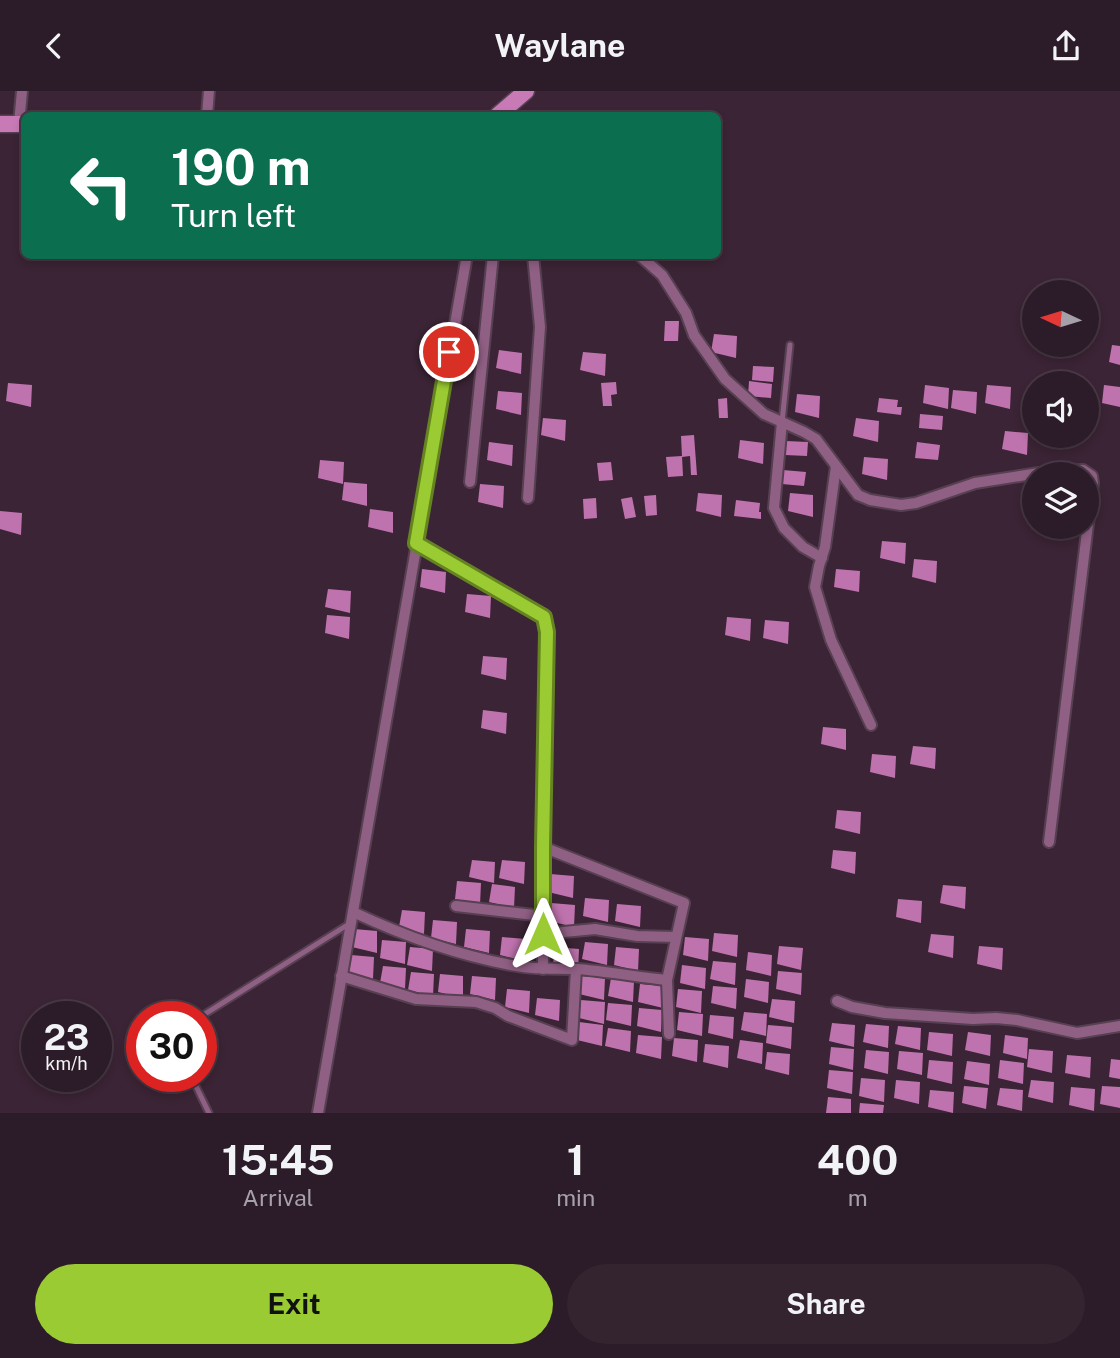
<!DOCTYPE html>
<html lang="en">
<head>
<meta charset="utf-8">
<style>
	body { margin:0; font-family:"Public Sans",sans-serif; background:#342430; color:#f1f3f6; height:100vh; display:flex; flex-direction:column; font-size:26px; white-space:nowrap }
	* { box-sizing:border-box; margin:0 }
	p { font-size:23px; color:#a6a1a8 }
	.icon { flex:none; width:38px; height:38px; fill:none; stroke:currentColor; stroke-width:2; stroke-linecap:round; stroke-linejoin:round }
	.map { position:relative; height:1022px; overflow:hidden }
	.sheet { display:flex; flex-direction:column; background:#2c1b28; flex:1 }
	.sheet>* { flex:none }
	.banner { position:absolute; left:21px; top:21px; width:700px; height:147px; border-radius:10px; box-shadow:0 4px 10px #0003,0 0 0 2px #483945; background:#0b6e4f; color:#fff; overflow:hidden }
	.needle { width:46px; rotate:274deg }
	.controls { position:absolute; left:1022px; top:189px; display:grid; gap:14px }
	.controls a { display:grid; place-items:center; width:77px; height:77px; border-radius:50%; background:#2c1b28; box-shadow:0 4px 10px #0003,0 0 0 2px #483945; font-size:35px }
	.speed { position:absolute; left:21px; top:910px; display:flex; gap:14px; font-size:35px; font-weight:700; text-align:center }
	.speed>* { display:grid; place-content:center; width:91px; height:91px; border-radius:50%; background:#2c1b28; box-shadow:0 4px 10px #0003,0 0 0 2px #483945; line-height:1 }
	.speed small { font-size:18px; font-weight:400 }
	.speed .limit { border:10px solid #d22; background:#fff; color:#111 }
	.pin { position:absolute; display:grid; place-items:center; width:60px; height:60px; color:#fff; margin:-30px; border:4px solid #fff; border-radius:50%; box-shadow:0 2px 7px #0007 }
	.me { position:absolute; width:77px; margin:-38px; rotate:0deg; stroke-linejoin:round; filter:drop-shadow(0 0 5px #0008) }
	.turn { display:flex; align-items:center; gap:24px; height:147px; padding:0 35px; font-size:32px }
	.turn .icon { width:91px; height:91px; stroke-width:2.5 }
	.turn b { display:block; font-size:49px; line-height:60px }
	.eta { display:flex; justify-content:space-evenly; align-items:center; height:119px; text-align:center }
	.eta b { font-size:42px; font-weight:700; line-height:49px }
	.cta { display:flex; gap:14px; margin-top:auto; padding:14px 35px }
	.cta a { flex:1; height:80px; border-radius:42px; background:#9bcb33; color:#111; font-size:28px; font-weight:700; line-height:80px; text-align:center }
	.cta a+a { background:#342430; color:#f1f3f6 }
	header { display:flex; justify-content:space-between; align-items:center; height:91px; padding:0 35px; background:#2c1b28; font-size:32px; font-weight:700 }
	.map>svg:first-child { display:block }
	.building { fill:#bf73ae }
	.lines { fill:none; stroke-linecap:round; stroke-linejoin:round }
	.lane-casing { stroke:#564051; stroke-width:9 }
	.street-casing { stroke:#564051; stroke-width:14 }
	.secondary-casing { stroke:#564051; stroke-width:19 }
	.lane { stroke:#905f84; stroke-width:5 }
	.street { stroke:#905f84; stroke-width:10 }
	.secondary { stroke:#c87ab6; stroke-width:16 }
	.route-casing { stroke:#658421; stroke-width:18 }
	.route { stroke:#9bcb33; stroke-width:12 }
</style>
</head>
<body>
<header><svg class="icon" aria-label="back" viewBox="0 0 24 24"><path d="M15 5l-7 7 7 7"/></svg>Waylane<svg class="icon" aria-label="share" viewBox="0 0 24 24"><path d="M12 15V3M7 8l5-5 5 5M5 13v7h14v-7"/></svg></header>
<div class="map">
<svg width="1120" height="1022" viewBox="0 0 1120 1022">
	<rect width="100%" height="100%" fill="#3b2435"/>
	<!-- building -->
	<g class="building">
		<path d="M 665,230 L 679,230 L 678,250 L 664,250 Z"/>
		<path d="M 714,243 L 737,245 L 736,267 L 711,261 Z"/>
		<path d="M 1112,254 L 1120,255 L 1120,274 L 1109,271 Z"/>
		<path d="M 499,259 L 522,262 L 521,283 L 496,277 Z"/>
		<path d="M 583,261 L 606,263 L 605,285 L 580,279 Z"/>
		<path d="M 753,275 L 774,276 L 773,291 L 752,289 Z"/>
		<path d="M 749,290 L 772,293 L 771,307 L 748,305 Z"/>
		<path d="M 616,291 L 617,303 L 611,304 L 612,315 L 603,315 L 601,292 Z"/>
		<path d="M 8,292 L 32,294 L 31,316 L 6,310 Z"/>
		<path d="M 925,294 L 949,297 L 948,318 L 923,312 Z"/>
		<path d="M 987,294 L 1011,296 L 1010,318 L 985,312 Z"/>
		<path d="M 1104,294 L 1120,296 L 1120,316 L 1102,312 Z"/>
		<path d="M 1029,297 L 1034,297 L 1034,316 L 1027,315 Z"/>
		<path d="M 953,299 L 977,301 L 976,323 L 951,317 Z"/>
		<path d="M 498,300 L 522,302 L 521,324 L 496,318 Z"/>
		<path d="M 797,303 L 820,305 L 819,327 L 795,321 Z"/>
		<path d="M 727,307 L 728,327 L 719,327 L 718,308 Z"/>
		<path d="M 879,307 L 898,309 L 897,316 L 902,316 L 901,324 L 877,321 Z"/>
		<path d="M 920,323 L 943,325 L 942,339 L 919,337 Z"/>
		<path d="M 543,327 L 566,329 L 565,350 L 541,344 Z"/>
		<path d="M 856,327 L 879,330 L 878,351 L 853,345 Z"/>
		<path d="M 1005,340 L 1028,342 L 1027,364 L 1002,358 Z"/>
		<path d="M 694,344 L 697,384 L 691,384 L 690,365 L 682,366 L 681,345 Z"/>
		<path d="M 740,349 L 764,352 L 763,373 L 738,367 Z"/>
		<path d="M 786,350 L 808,351 L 807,365 L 785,364 Z"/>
		<path d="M 489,351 L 513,354 L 512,375 L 487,369 Z"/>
		<path d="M 917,351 L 940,354 L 938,369 L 915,367 Z"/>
		<path d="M 682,365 L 683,385 L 668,386 L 666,366 Z"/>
		<path d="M 864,366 L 888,368 L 887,389 L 862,383 Z"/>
		<path d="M 320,369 L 344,371 L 343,393 L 318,387 Z"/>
		<path d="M 611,371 L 613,389 L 599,390 L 597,372 Z"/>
		<path d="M 783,379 L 806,381 L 804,395 L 782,393 Z"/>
		<path d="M 344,391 L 367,393 L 367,415 L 342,409 Z"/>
		<path d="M 480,393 L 504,395 L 503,417 L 478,411 Z"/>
		<path d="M 698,402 L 722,404 L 721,426 L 696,420 Z"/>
		<path d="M 790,402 L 813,404 L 813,426 L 788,420 Z"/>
		<path d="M 656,404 L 657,424 L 646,425 L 644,405 Z"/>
		<path d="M 632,406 L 636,426 L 625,428 L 621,408 Z"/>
		<path d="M 596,407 L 597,427 L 584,428 L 583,408 Z"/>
		<path d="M 736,409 L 760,412 L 759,421 L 761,421 L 761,428 L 734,425 Z"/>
		<path d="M 370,418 L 393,421 L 393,442 L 368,436 Z"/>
		<path d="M 0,420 L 22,422 L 21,444 L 0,438 Z"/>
		<path d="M 882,450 L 906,452 L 905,473 L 880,467 Z"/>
		<path d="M 914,468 L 937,470 L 936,492 L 912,486 Z"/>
		<path d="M 422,478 L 446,481 L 445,502 L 420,496 Z"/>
		<path d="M 836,478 L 860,480 L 859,501 L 834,496 Z"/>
		<path d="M 328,498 L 351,500 L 350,522 L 325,516 Z"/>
		<path d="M 467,503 L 491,505 L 490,527 L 465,521 Z"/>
		<path d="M 327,524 L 350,526 L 349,548 L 325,542 Z"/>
		<path d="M 727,526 L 751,528 L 750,550 L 725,544 Z"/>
		<path d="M 765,529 L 789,531 L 788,553 L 763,547 Z"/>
		<path d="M 483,565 L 507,567 L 506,589 L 481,583 Z"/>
		<path d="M 483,619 L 507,622 L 506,643 L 481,637 Z"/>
		<path d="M 823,636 L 846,638 L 846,659 L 821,653 Z"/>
		<path d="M 913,655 L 936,657 L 935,678 L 910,673 Z"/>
		<path d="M 872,663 L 896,665 L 895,687 L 870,681 Z"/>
		<path d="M 837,719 L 861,721 L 860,743 L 835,737 Z"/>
		<path d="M 833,759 L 856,761 L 855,783 L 831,777 Z"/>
		<path d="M 472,769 L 495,771 L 494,792 L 469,786 Z"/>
		<path d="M 502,769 L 525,771 L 524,793 L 499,787 Z"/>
		<path d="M 550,783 L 574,785 L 573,807 L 548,801 Z"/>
		<path d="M 457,790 L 481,792 L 480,814 L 455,808 Z"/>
		<path d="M 492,793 L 515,796 L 514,817 L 489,811 Z"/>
		<path d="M 943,794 L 966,796 L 965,818 L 940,812 Z"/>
		<path d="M 585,807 L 609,809 L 608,831 L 583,825 Z"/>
		<path d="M 898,808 L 922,810 L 921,832 L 896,826 Z"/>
		<path d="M 551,812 L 575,814 L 574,836 L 549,830 Z"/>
		<path d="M 617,813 L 641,815 L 640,836 L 615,830 Z"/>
		<path d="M 402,819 L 425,821 L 424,843 L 399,836 Z"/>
		<path d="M 433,829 L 457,831 L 456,853 L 431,847 Z"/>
		<path d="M 354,838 L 377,840 L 377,862 L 352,856 Z"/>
		<path d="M 466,838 L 490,840 L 489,862 L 464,856 Z"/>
		<path d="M 714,842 L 738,844 L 737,866 L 712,860 Z"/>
		<path d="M 931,843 L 954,845 L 953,867 L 928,861 Z"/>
		<path d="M 502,846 L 526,848 L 525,870 L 500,864 Z"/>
		<path d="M 685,846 L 709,848 L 708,870 L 683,864 Z"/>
		<path d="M 382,849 L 406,851 L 405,873 L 380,867 Z"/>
		<path d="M 585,851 L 608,853 L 607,874 L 582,868 Z"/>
		<path d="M 779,855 L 803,857 L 801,879 L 777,873 Z"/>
		<path d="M 979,855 L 1003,857 L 1002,879 L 977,873 Z"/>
		<path d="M 410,856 L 433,858 L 432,880 L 407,874 Z"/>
		<path d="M 555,856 L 579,858 L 578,879 L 553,873 Z"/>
		<path d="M 616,856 L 639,858 L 638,880 L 614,874 Z"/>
		<path d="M 748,861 L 772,864 L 771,885 L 746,879 Z"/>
		<path d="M 351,864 L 374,866 L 373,888 L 348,882 Z"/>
		<path d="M 713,870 L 736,872 L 735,894 L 710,888 Z"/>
		<path d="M 682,874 L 706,877 L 705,898 L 680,892 Z"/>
		<path d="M 383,875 L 406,877 L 405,898 L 380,892 Z"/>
		<path d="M 778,880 L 802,882 L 801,904 L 776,898 Z"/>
		<path d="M 411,881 L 434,883 L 433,905 L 408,899 Z"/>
		<path d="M 440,883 L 463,885 L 463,907 L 438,901 Z"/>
		<path d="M 472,885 L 496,887 L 495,909 L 470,903 Z"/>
		<path d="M 581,885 L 605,887 L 604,909 L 579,903 Z"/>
		<path d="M 611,887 L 634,890 L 633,911 L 608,905 Z"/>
		<path d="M 746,888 L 769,891 L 768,912 L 744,906 Z"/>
		<path d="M 640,893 L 664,895 L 663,917 L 638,911 Z"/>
		<path d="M 713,895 L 737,897 L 736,918 L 711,912 Z"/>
		<path d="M 507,898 L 530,900 L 529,922 L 505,916 Z"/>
		<path d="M 678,898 L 702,900 L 701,922 L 676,916 Z"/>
		<path d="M 537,907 L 560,909 L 559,930 L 535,924 Z"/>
		<path d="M 772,908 L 795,910 L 794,932 L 769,926 Z"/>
		<path d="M 581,909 L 605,911 L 604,933 L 579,927 Z"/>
		<path d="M 608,912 L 632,914 L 631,935 L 606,929 Z"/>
		<path d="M 639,917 L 662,919 L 661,941 L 637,935 Z"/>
		<path d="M 679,921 L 703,923 L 702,945 L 677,939 Z"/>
		<path d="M 744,921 L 767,923 L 766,945 L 741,939 Z"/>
		<path d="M 710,924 L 734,926 L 733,948 L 708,942 Z"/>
		<path d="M 579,931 L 603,934 L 602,955 L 577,949 Z"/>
		<path d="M 832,932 L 855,934 L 854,956 L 829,950 Z"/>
		<path d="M 866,933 L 889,935 L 888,957 L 863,951 Z"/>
		<path d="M 768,934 L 792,936 L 791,958 L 766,952 Z"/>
		<path d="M 898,935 L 921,937 L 920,959 L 895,953 Z"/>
		<path d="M 608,937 L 631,940 L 630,961 L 605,955 Z"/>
		<path d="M 929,941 L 953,943 L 952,965 L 927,959 Z"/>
		<path d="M 968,941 L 991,944 L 990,965 L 965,959 Z"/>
		<path d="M 638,944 L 662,946 L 661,968 L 636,962 Z"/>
		<path d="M 1005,944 L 1028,947 L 1027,968 L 1003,962 Z"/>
		<path d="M 674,947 L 698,949 L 697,971 L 672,965 Z"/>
		<path d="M 740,949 L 763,952 L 762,973 L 737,967 Z"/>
		<path d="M 705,953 L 729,955 L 728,977 L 703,971 Z"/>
		<path d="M 831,956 L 854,958 L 853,979 L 829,973 Z"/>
		<path d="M 1029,958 L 1053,960 L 1052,982 L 1027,976 Z"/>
		<path d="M 866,959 L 889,961 L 888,983 L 864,977 Z"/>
		<path d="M 899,960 L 923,962 L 922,984 L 897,978 Z"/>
		<path d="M 767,961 L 790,963 L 789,984 L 765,978 Z"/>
		<path d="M 1067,964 L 1091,966 L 1090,987 L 1065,982 Z"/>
		<path d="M 1111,968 L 1120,969 L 1120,988 L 1109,986 Z"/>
		<path d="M 929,969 L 953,971 L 952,993 L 927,987 Z"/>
		<path d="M 1000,969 L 1024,972 L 1023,993 L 998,987 Z"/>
		<path d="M 967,970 L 990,973 L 989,994 L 964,988 Z"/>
		<path d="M 829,979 L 853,981 L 852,1003 L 827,997 Z"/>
		<path d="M 861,987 L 885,989 L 884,1011 L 859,1005 Z"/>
		<path d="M 896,989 L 920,991 L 919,1013 L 894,1007 Z"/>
		<path d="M 1031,989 L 1054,991 L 1053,1012 L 1028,1006 Z"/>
		<path d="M 964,995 L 988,997 L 986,1018 L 962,1012 Z"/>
		<path d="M 1102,995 L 1120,996 L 1120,1017 L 1100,1013 Z"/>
		<path d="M 1071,996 L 1095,998 L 1094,1020 L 1069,1014 Z"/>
		<path d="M 1000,997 L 1023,999 L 1022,1020 L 997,1014 Z"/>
		<path d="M 930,999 L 954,1001 L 953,1022 L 928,1016 Z"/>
		<path d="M 828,1006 L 851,1008 L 851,1022 L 826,1022 Z"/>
		<path d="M 860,1012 L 884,1014 L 883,1022 L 859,1022 Z"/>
	</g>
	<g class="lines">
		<!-- lane casing -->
		<g class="lane-casing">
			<g id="lane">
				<path d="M 782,331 L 790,254"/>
				<path d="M 200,926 L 349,833"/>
				<path d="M 191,985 L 209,1022"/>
			</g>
		</g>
		<!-- street casing -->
		<g class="street-casing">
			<g id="street">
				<path d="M 207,24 L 209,0"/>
				<path d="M 19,33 L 22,0"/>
				<path d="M 639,164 L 662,184 L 686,222 L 694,244 L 725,288 L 764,323 L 804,341 L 816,348 L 858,404 L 870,409 L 901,414 L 916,412 L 975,392 L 1039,382 L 1083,379 L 1092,385 L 1093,392 L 1049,751"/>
				<path d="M 782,331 L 774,417 L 784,437 L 803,456 L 822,467"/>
				<path d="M 836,375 L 825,456 L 819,475 L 815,496 L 831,549 L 871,634"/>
				<path d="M 470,391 L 493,164"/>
				<path d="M 528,407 L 540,236 L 533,164"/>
				<path d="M 416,452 L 544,526 L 547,541 L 543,756 L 543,878"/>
				<path d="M 543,756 L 684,812 L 667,889 L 669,943"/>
				<path d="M 456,815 L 543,825"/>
				<path d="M 353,821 C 402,844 457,864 511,874 C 533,879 554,877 576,878 C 606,880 637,886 667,889"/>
				<path d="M 543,843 L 595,838 L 637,845 L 676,846"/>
				<path d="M 341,885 L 416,908 L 476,911 L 495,917 L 508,925 L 572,949 L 576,878"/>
				<path d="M 837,910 L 852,916 L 885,922 L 973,928 L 996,927 L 1017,929 L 1077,942 L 1120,935"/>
				<path d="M 318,1022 L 467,164"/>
			</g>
		</g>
		<!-- secondary casing -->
		<g class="secondary-casing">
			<g id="secondary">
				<path d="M 498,24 L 526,0"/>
				<path d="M 0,33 L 24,33"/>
			</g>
		</g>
		<!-- lane -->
		<use href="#lane" class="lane"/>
		<!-- street -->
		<use href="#street" class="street"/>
		<!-- secondary -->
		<use href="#secondary" class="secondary"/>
	</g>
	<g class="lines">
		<!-- route casing -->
		<g class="route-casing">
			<path id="route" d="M 449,261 L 416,452 L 544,526 L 547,541 L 543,756 L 543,843"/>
		</g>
		<!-- route -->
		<use href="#route" class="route"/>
	</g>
</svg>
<div class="controls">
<a><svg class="needle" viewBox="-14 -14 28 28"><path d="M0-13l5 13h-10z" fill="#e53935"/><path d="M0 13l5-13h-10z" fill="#a6a1a8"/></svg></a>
<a><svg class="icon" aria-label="sound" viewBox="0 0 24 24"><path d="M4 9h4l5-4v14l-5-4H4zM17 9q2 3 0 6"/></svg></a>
<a><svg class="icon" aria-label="layers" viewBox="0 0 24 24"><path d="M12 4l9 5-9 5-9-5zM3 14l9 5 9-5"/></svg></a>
</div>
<div class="speed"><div>23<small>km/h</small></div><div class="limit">30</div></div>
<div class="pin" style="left:449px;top:261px;background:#d93025"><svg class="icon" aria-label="arrive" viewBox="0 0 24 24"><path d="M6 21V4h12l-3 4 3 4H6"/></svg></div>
<svg class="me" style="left:543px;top:843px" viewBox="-20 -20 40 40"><path d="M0-17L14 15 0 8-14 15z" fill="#9bcb33" stroke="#fff" stroke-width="4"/></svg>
<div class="banner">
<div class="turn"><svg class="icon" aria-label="left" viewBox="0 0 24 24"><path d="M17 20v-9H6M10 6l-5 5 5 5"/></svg><div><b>190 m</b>Turn left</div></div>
</div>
</div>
<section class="sheet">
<div class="eta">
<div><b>15:45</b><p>Arrival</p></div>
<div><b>1</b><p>min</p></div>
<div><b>400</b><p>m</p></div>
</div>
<div class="cta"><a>Exit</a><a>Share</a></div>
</section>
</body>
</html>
